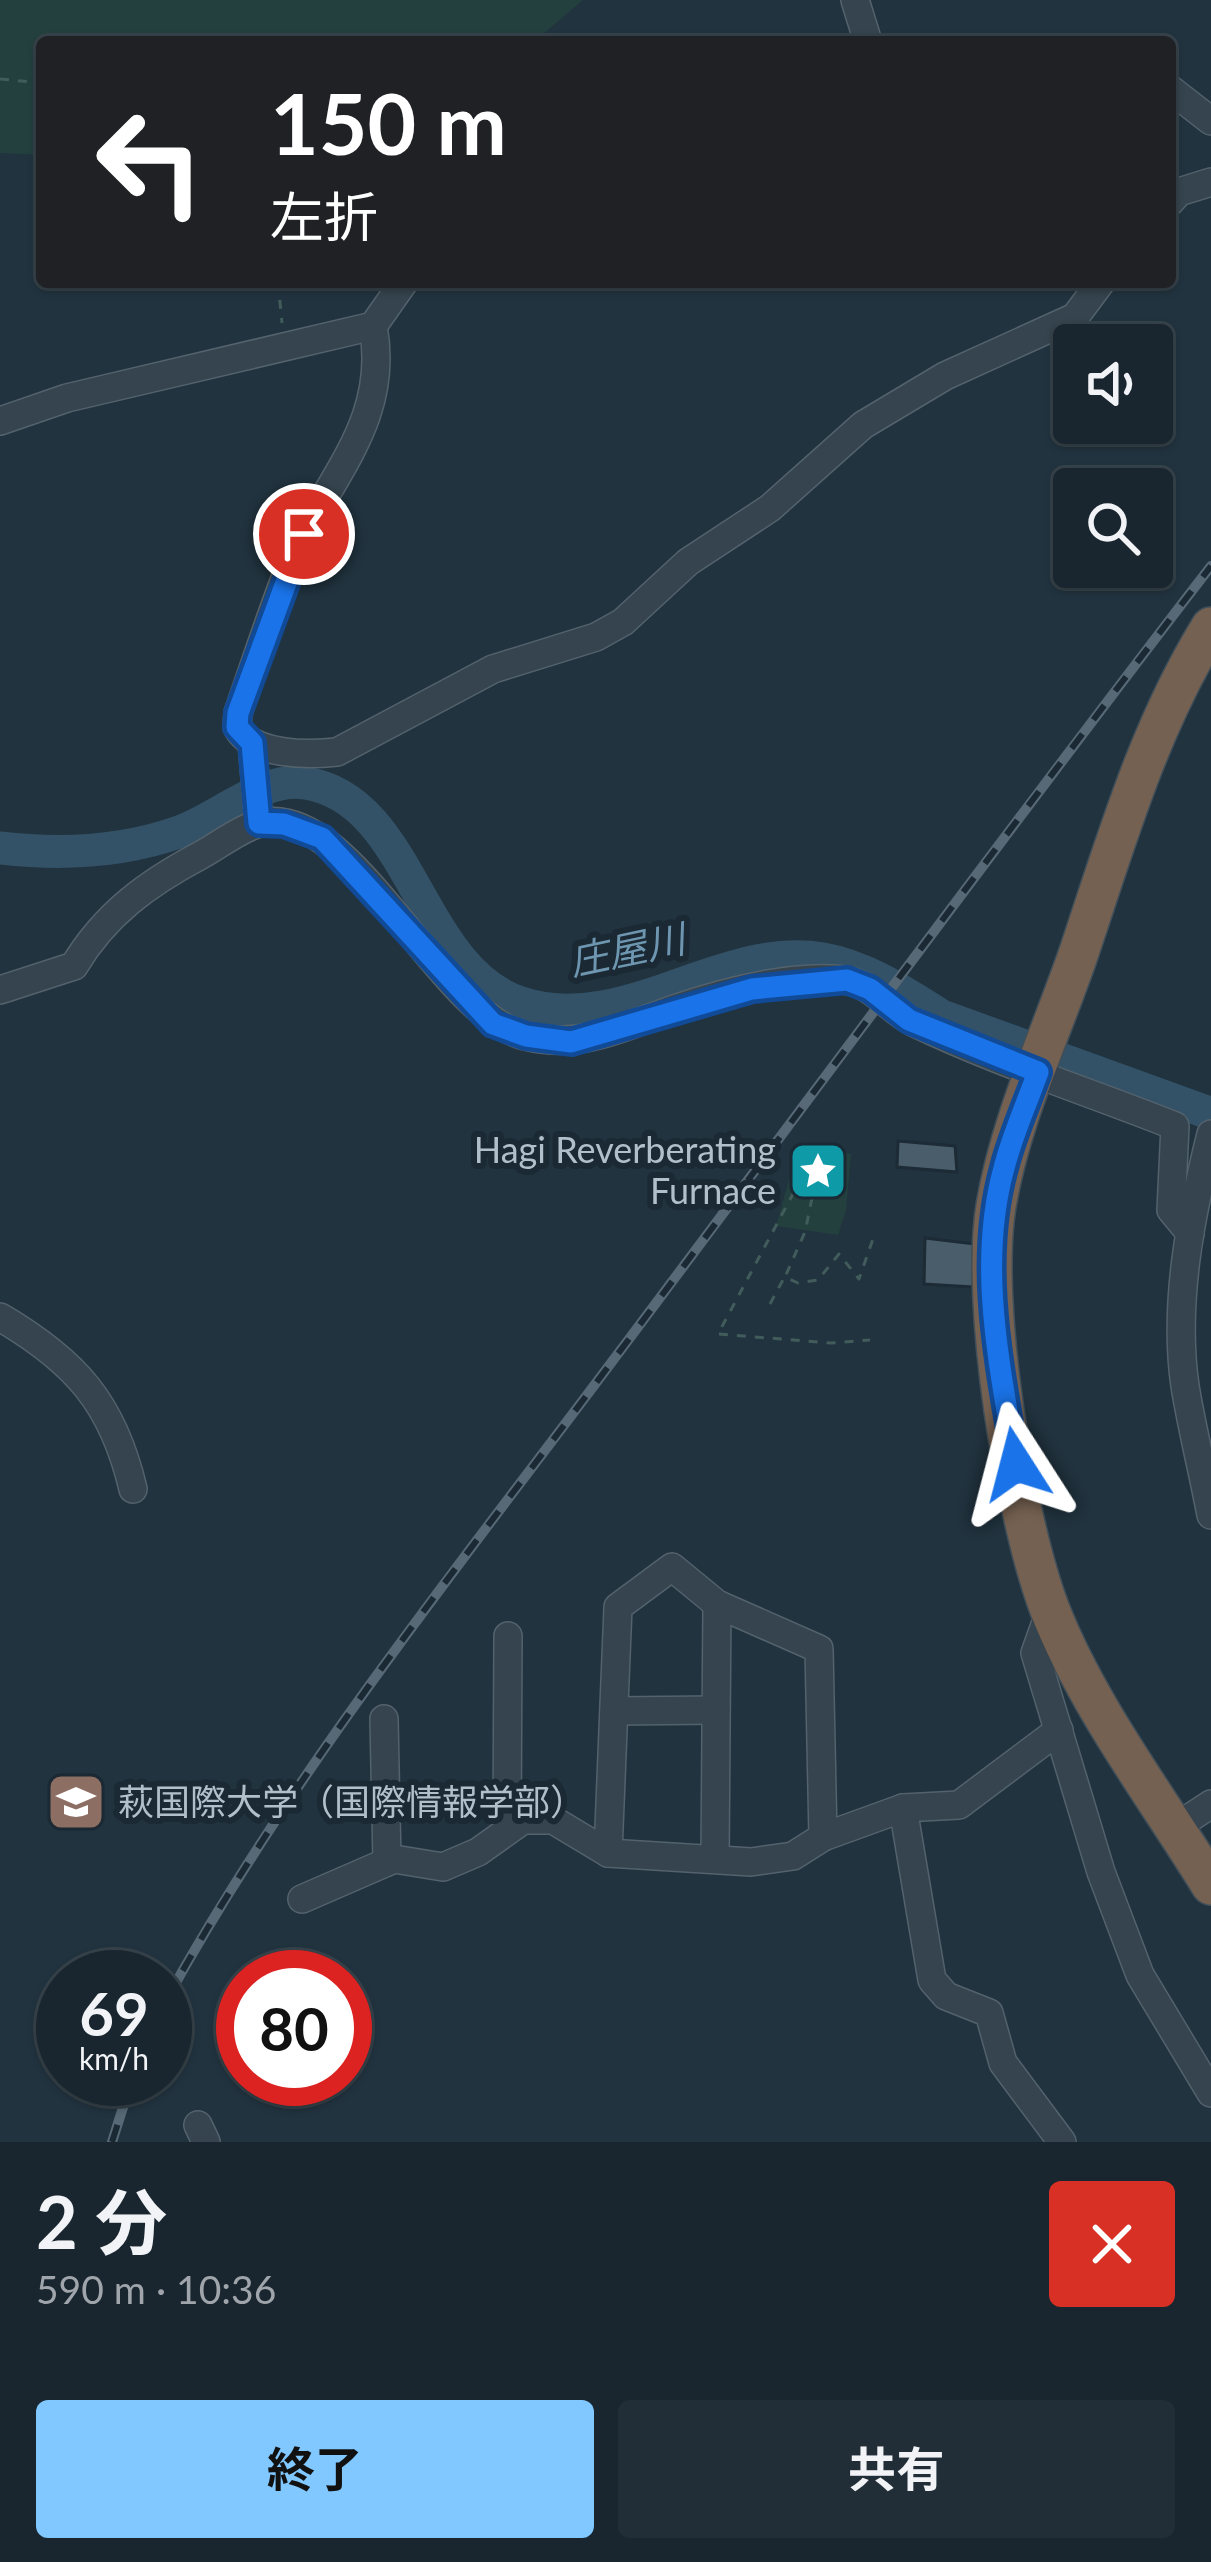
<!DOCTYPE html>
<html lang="ja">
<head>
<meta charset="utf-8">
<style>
	body { margin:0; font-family:Lato,"Noto Sans JP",sans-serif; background:#222e37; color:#f1f3f6; height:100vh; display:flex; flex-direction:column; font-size:45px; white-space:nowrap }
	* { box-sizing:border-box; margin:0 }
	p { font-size:39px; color:#9fa5aa }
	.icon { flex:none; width:66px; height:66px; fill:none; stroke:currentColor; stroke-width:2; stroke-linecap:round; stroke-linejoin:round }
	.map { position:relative; height:2142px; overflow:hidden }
	.side { display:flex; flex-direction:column; background:#19262f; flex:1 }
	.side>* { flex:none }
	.hud { position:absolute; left:36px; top:36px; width:1140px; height:252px; border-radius:12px; box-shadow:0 3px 9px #0004,0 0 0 3px #37434b; background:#202124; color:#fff; overflow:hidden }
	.buttons { position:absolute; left:1053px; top:324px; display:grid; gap:24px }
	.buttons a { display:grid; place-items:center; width:120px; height:120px; border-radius:12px; background:#19262f; box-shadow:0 3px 9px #0004,0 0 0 3px #37434b; font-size:60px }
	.speed { position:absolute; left:36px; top:1950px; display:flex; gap:24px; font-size:60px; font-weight:700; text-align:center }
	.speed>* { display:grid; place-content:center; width:156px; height:156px; border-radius:50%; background:#19262f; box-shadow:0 3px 9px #0004,0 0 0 3px #37434b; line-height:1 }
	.speed small { font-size:30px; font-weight:400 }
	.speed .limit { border:18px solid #d22; background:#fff; color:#111 }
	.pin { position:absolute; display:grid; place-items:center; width:102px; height:102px; color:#fff; margin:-51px; border:6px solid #fff; border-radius:50%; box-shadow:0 3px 12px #0007 }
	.me { position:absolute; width:132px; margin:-66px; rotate:351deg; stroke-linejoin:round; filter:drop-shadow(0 0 9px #0008) }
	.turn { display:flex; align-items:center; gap:42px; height:252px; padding:0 36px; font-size:54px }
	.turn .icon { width:156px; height:156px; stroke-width:2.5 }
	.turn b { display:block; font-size:84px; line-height:102px }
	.round { display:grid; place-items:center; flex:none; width:126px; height:126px; border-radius:12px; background:#222e37 }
	.summary { display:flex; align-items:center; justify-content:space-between; height:204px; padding:0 36px }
	h1 { font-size:72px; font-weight:700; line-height:90px }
	.cta { display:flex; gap:24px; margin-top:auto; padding:24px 36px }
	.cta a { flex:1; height:138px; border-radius:12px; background:#80c8ff; color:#111; font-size:48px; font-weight:700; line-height:138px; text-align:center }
	.cta a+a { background:#222e37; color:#f1f3f6 }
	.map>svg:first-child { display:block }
	.green { fill:#233f3e }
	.water { fill:#335267 }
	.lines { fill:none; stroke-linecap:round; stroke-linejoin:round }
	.river { stroke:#335267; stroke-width:33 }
	.building { fill:#495d6a; stroke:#1c2b35; stroke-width:3 }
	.minor-casing { stroke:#53626c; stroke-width:30 }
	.highway-casing { stroke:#404f59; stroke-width:42 }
	.path { stroke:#415c5a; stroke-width:3; stroke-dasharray:9 9; stroke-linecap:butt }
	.minor { stroke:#35444e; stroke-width:27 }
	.highway { stroke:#756151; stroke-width:39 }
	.rail-casing { stroke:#576976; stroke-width:10 }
	.rail { stroke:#1a2933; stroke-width:6; stroke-dasharray:18; stroke-linecap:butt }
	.route-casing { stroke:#114b97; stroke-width:30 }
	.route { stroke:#1a73e8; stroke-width:21 }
	.labels { text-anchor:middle; stroke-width:12; stroke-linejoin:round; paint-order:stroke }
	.poi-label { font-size:36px; fill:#b1bfca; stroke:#1a2933; text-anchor:end }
	.water-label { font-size:39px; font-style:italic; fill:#6e96b0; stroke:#1a2933 }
</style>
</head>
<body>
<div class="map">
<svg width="1211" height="2142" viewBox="0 0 1211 2142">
	<rect width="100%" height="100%" fill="#21333f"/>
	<!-- green -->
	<g class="green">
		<path d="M 0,0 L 583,0 L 534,42 L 42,42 L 42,155 L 0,153 Z"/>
		<path d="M 805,1146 L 851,1154 L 846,1211 L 838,1235 L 776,1226 L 795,1158 Z"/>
	</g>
	<!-- water -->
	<path class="water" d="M 902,984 L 1211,1096 L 1211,1132 L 993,1044 L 897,996 Z"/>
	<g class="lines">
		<!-- river -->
		<path class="river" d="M 0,848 C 60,855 122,852 179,832 C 217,819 263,776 305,783 C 413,799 417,969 521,1003 C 623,1037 722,941 823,959 C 864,966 902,991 937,1013"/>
	</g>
	<!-- building -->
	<g class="building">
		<path d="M 898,1141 L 955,1146 L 957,1172 L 897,1167 Z"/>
		<path d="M 810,1163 L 832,1167 L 830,1181 L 808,1178 Z"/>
		<path d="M 925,1238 L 975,1244 L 973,1287 L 924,1284 Z"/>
	</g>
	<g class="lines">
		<!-- minor casing -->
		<g class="minor-casing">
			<g id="minor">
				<path d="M 855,0 L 868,42"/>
				<path d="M 1170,89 L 1211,121"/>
				<path d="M 1170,202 L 1179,192 L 1211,182"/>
				<path d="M 373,326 C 391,423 326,478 294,556 C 273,607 256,661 238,713 L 237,727 C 252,756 309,755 337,752 L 493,669 L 596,637 L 623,622 L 688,562 L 770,508 L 863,425 L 945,376 L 1075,317 L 1101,282"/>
				<path d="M 0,421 L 67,398 L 373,326 L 404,282"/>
				<path d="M 252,743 L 259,823"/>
				<path d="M 0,990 L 74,966 C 105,914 148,883 201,855 C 219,845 238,830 257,824 C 349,796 437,1014 525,1036 C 580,1050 624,1027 674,1009 C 724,992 791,974 844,980 C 872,983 889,1010 913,1022 C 995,1062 1090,1092 1175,1126 L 1171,1210 L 1190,1233"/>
				<path d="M 1211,1134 C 1191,1214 1173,1303 1185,1386 C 1192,1429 1203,1472 1211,1515"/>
				<path d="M 0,1317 C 75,1361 113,1403 133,1489"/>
				<path d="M 1050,1611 L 1035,1653 L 1101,1872 L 1140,1975 L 1211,2093"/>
				<path d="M 614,1711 L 716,1710"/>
				<path d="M 384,1719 L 387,1862"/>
				<path d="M 903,1808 L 932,1980 L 946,1996 L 989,2013 L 1003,2063 L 1062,2142"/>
				<path d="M 1176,1827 L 1211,1804"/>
				<path d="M 507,1831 L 508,1636"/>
				<path d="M 608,1853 L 618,1607 L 672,1567 L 717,1604 L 819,1649 L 823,1837"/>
				<path d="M 715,1859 L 717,1604"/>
				<path d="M 302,1899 L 394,1859 L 443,1867 L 478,1852 L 523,1820 L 553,1820 L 608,1853 L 751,1862 L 793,1856 L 823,1837 L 903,1808 L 959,1805 L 1059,1730"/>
				<path d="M 198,2125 L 206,2142"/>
			</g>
		</g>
		<!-- highway casing -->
		<g class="highway-casing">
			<path id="highway" d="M 1211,627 C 1148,729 1116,842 1078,955 C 1050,1036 1010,1121 996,1206 C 980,1303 1015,1518 1050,1610 C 1088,1707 1157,1797 1211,1885"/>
		</g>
		<!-- path -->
		<g class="path">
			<path d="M 0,79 L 42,83"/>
			<path d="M 278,282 L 282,323"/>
			<path d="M 803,1151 L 844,1160 L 835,1198 L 794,1192 Z"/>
			<path d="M 794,1192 L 718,1334 L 831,1343 L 870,1340"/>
			<path d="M 812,1198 L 805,1232 L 785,1277 L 798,1283 L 818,1280 L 839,1254 L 859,1279 L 874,1236"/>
			<path d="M 770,1304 L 784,1278"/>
		</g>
		<!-- minor -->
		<use href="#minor" class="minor"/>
		<!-- highway -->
		<use href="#highway" class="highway"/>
		<!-- rail casing -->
		<g class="rail-casing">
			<g id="rail">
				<path d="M 165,2002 C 291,1774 455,1571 611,1363 C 811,1097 1008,829 1211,566"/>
				<path d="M 112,2142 L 132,2079"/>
			</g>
		</g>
		<!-- rail -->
		<use href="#rail" class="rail"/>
	</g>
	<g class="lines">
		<!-- route casing -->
		<g class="route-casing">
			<path id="route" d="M 304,534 L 238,713 L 237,727 L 252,743 L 259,823 L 284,824 L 322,838 L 493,1024 L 526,1036 L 571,1042 L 752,989 L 847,980 L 870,989 L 909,1020 L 1038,1072 C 1027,1103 1012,1136 1004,1168 C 977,1265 1000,1367 1016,1464"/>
		</g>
		<!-- route -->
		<use href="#route" class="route"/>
	</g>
	<!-- icons -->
	<defs>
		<g id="sight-square" transform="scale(3)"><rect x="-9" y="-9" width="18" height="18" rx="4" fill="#0f9aa8" stroke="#1a2933"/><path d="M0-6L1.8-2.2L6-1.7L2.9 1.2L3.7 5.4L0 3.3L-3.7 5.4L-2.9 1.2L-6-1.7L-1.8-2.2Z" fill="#fff"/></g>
		<g id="university-square" transform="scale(3)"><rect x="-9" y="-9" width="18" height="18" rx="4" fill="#8d6e63" stroke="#1a2933"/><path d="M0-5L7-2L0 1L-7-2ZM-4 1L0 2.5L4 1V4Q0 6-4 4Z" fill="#fff"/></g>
	</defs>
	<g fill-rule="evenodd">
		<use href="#sight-square" x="818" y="1171"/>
		<use href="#university-square" x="76" y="1802"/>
	</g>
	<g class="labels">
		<!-- poi labels -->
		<g class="poi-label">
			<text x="776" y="1163">Hagi Reverberating<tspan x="776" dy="41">Furnace</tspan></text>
			<text x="118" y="1815" text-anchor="start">萩国際大学（国際情報学部）</text>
		</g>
		<!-- water labels -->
		<g class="water-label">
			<text transform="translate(627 950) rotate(-12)" y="14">庄屋川</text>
		</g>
	</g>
</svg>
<div class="buttons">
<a><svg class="icon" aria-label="sound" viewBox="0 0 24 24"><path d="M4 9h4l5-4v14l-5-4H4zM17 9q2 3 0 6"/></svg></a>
<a><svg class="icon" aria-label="search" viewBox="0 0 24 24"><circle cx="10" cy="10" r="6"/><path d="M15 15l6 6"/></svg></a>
</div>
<div class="speed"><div>69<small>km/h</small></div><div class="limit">80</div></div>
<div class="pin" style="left:304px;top:534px;background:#d93025"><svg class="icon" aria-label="arrive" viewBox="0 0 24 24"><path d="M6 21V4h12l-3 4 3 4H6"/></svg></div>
<svg class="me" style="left:1016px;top:1464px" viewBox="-20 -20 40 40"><path d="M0-17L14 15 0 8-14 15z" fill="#1a73e8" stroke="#fff" stroke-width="4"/></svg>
<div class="hud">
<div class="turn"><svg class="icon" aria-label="left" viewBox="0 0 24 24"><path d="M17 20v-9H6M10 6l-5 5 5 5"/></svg><div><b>150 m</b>左折</div></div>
</div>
</div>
<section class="side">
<div class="summary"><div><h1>2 分</h1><p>590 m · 10:36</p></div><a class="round" style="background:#d93025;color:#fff"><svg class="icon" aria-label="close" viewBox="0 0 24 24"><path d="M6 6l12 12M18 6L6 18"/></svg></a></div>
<div class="cta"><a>終了</a><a>共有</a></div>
</section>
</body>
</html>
